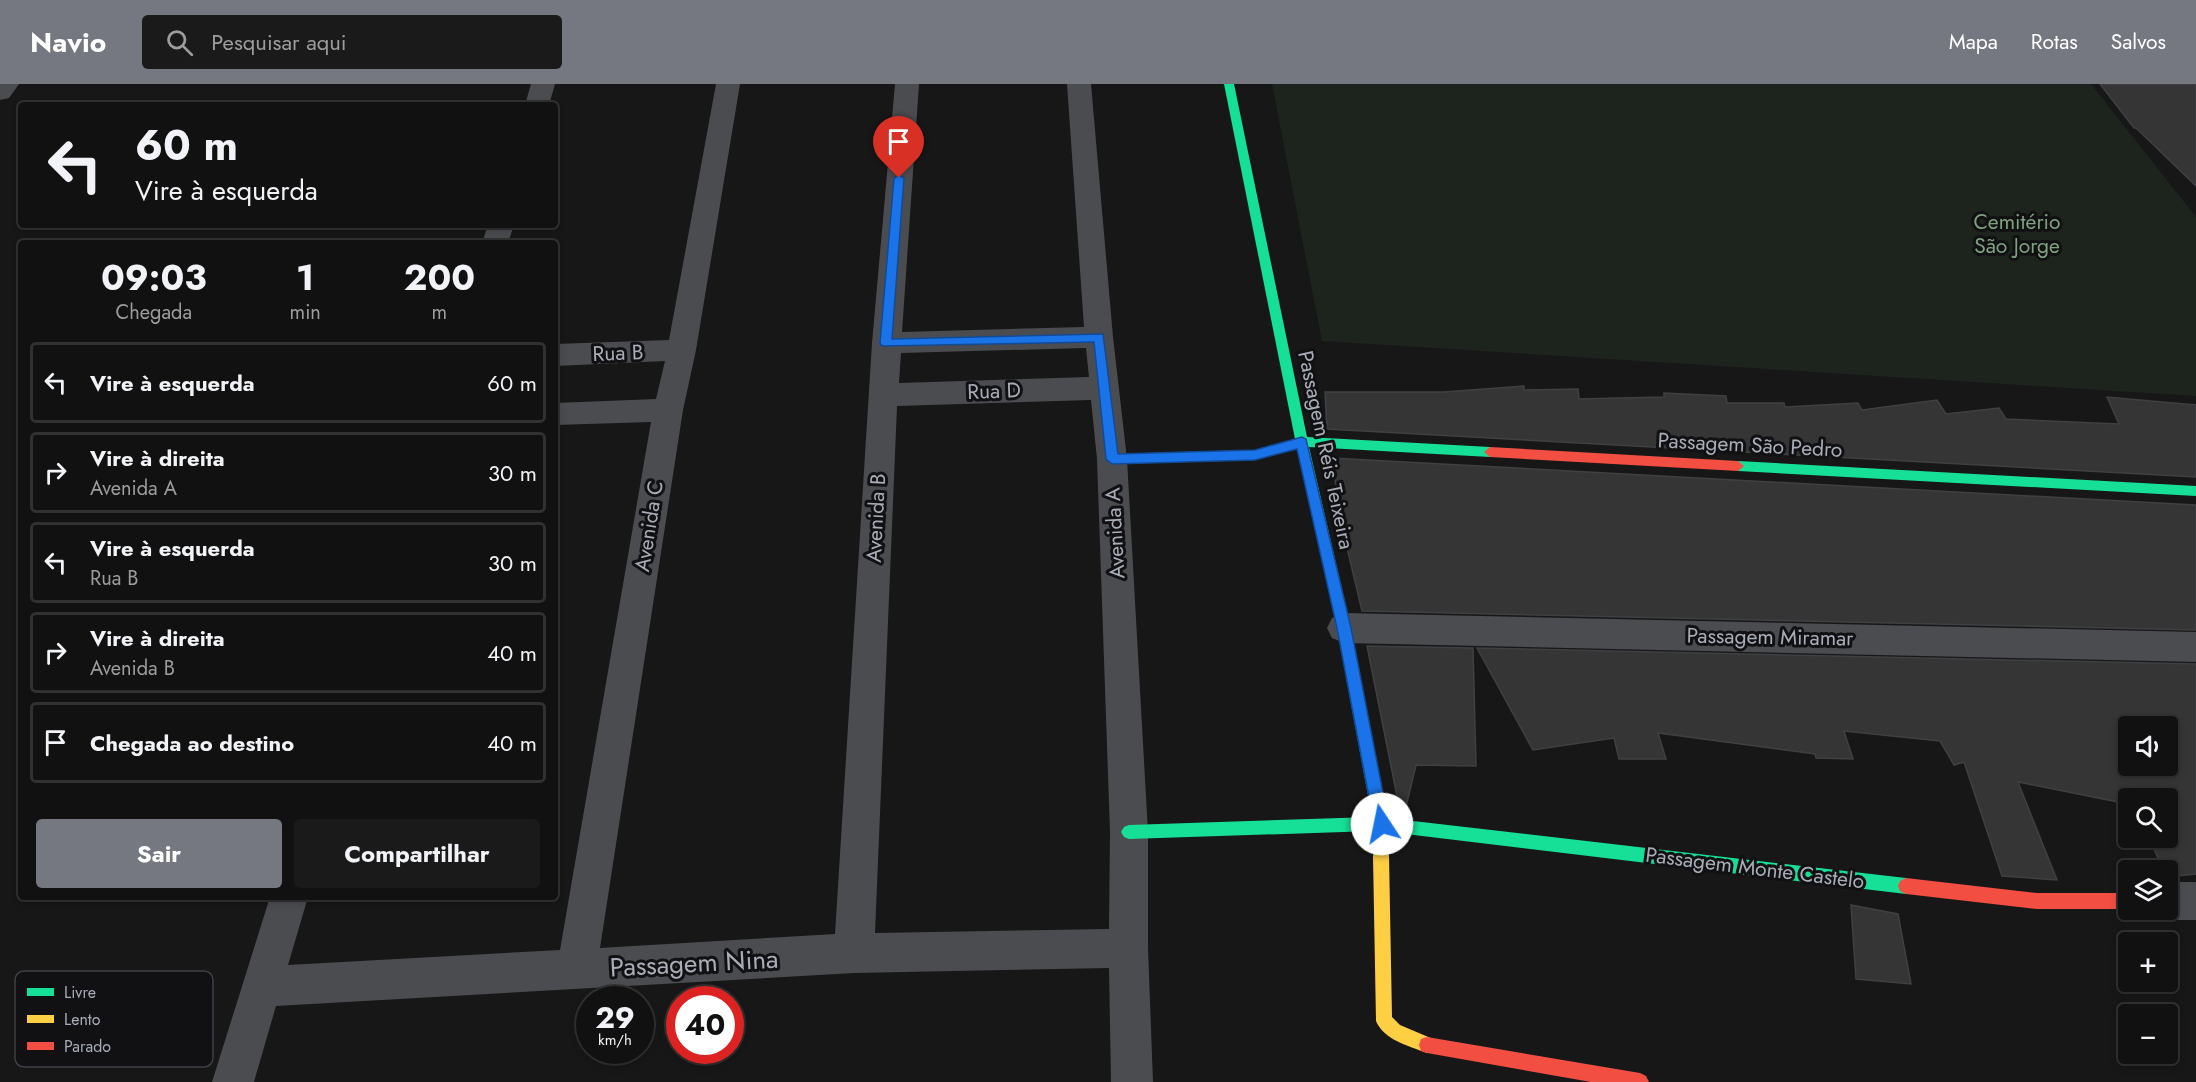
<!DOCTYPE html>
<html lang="pt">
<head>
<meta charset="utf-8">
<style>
	body { margin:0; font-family:Jost,sans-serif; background:#1a1a1a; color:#f1f3f6; height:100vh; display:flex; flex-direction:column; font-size:22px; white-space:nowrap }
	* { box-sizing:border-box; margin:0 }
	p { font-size:20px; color:#9c9d9f }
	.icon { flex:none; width:33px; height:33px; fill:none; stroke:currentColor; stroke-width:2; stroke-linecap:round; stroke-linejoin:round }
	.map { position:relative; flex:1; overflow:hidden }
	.sheet { position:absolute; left:18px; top:156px; width:540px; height:660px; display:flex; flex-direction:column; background:#111; border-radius:6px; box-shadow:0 3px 9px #0003,0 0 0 2px #303131 }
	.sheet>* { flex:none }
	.banner { position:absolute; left:18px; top:18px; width:540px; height:126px; border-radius:6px; box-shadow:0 3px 9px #0003,0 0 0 2px #303131; background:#111; color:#f1f3f6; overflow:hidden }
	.fabs { position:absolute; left:2118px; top:632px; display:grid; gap:12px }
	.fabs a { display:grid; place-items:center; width:60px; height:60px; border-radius:6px; background:#111; box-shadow:0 3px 9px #0003,0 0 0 2px #303131; font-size:30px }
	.speed { position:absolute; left:576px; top:902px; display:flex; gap:12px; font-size:30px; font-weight:700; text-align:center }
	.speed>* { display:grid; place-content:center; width:78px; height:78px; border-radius:50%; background:#111; box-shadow:0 3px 9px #0003,0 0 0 2px #303131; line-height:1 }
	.speed small { font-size:15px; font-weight:400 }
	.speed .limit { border:9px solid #d22; background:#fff; color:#111 }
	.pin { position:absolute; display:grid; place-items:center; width:51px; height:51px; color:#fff; margin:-62px -26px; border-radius:50% 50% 50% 0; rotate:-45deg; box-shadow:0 0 6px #0007 }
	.pin .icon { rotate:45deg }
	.me { position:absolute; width:66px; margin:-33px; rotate:349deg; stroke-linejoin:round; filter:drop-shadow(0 0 4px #0008) }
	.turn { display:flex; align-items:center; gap:21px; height:126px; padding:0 18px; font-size:27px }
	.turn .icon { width:78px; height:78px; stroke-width:2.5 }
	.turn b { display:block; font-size:42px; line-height:51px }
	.eta { display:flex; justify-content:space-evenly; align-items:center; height:102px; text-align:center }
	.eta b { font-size:36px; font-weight:700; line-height:42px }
	.primary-button { display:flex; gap:12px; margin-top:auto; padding:12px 18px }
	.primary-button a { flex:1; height:69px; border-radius:6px; background:#757880; color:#fff; font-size:24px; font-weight:700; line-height:69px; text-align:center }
	.primary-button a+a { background:#1a1a1a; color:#f1f3f6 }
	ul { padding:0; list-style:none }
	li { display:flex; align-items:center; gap:18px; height:81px; margin:0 12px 9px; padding:0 6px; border:3px solid #303131; border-radius:6px }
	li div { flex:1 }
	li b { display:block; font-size:22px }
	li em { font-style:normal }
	header { display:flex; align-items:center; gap:36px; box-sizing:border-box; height:84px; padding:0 30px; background:#757880; color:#fff }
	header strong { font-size:28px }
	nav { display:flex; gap:33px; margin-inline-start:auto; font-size:21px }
	.search { width:420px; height:54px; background:#1a1a1a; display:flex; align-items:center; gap:15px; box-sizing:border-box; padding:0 21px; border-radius:6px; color:#9c9d9f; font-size:22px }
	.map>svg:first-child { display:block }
	.green { fill:#1d241e }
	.building { fill:#353536; stroke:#3f4043; stroke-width:1.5; fill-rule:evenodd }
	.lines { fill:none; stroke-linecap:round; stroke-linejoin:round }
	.street { fill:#4b4c50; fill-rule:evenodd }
	.fast { fill:#16e098; fill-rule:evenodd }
	.slow { fill:#ffcf43; fill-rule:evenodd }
	.jam { fill:#f24e42; fill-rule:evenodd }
	.route { fill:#1a73e8; stroke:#114b97; stroke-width:1.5 }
	.labels { text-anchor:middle; stroke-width:6; stroke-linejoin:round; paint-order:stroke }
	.park-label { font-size:21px; fill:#7fa381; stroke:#111113 }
	.street-label { font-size:21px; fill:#a8adb8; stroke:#111113 }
	.near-street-label { font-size:26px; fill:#a8adb8; stroke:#111113 }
	.key { fill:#111113; stroke:#3e4045; stroke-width:1.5 }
	.key-label { font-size:16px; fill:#a8adb8 }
</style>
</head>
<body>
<header>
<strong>Navio</strong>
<div class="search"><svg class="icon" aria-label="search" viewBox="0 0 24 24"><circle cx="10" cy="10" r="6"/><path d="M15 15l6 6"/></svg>Pesquisar aqui</div>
<nav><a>Mapa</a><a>Rotas</a><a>Salvos</a></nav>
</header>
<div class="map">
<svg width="2196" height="998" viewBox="0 0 2196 998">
	<rect width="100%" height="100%" fill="#171717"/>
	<!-- green -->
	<path class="green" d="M 1272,0 L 2091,0 L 2196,133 L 2196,312 L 1322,257 Z"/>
	<!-- building -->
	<g class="building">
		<path d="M 2100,0 L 2196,0 L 2196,102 L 2136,44 L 2134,44 Z"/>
		<path d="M 1524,302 L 1524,306 L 1578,305 L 1579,315 L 1664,313 L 1664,309 L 1726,312 L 1727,319 L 1784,319 L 1785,323 L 1858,319 L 1862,326 L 1937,316 L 1946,330 L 1999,324 L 2006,335 L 2119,340 L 2107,313 L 2196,321 L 2196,393 L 1327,345 L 1325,308 L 1444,308 Z"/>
		<path d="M 1331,374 L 2196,421 L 2196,546 L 1362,527 L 1339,430 L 1341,430 Z"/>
		<path d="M 1367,562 L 1473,564 L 1476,682 L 1416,681 L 1406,723 L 1399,722 Z"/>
		<path d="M 1477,564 L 2196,580 L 2196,790 L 2168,793 L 2168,786 L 2163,786 L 2149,753 L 2168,753 L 2168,714 L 2128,714 L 2128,720 L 2018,698 L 2057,796 L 2002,792 L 1964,678 L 1954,681 L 1940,657 L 1844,647 L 1853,675 L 1816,674 L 1815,670 L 1658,649 L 1666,675 L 1619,675 L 1614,654 L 1533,666 ZM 2128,642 L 2168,642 L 2168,681 L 2128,681 Z"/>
		<path d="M 1851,821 L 1898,830 L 1911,900 L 1856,895 Z"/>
	</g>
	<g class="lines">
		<!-- street -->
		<g class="street">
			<path d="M 0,0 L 19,0 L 9,14 L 0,16 Z"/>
			<path d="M 531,0 L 555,0 L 549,21 L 525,21 Z"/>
			<path d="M 716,0 L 740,0 L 696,266 L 683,326 L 600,864 L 835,850 L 872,259 L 895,0 L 919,0 L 902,248 L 1084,243 L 1067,0 L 1091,0 L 1113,253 L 1127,375 L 1148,748 L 1148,864 L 1153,998 L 1111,998 L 1109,884 L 854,889 L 276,922 L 254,998 L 212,998 L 270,813 L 308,813 L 288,881 L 560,866 L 651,338 L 555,341 L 555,319 L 656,315 L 665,277 L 555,282 L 555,260 L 669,256 ZM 1086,264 L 1089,293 L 899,299 L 901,269 ZM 1091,316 L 1097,375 L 1110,748 L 1109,845 L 875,849 L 897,322 Z"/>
			<path d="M 488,141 L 514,141 L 508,159 L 482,159 Z"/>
			<path d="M 1344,529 L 2196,548 L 2196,578 L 1344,559 L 1332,554 L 1327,544 L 1332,534 Z"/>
			<path d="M 2168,798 L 2196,798 L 2196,836 L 2168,836 L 2154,830 L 2152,825 L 2168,825 Z"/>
		</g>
		<!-- fast -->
		<g class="fast">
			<path d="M 1224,0 L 1234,0 L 1307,353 L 1490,363 L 1496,368 L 1490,373 L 1309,363 L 1351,544 L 1387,734 L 1906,794 L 1912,797 L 1914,802 L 1912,807 L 1906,810 L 1389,748 L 1389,772 L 1386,777 L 1381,779 L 1376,777 L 1373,772 L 1373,747 L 1129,755 L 1124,753 L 1121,748 L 1124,743 L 1129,741 L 1372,733 L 1337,544 L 1297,364 L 1255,376 L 1112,380 L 1106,375 L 1112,370 L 1255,366 L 1295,355 Z"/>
			<path d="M 1738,377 L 2196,402 L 2196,412 L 1738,387 L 1732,382 Z"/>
		</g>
		<!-- slow -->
		<path class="slow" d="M 1381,765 L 1386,767 L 1389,772 L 1392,933 L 1400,941 L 1433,955 L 1435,961 L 1433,967 L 1427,969 C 1409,962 1384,956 1376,937 L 1373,772 L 1376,767 Z"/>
		<!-- jam -->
		<g class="jam">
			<path d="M 1490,363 L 1738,377 L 1744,382 L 1738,387 L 1490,373 L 1484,368 Z"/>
			<path d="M 1906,794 L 2037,809 L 2128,809 L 2128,825 L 2037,825 L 1906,810 L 1900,807 L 1898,802 L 1900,797 Z"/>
			<path d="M 1427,953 L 1640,989 L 1646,992 L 1649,998 L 1591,998 L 1427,969 L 1421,967 L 1419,961 L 1421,955 Z"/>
		</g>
	</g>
	<!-- route -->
	<path class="route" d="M 899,91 L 904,94 L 892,255 L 1103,250 L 1118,370 L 1255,366 L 1302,353 L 1306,355 L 1351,544 L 1389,740 L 1387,746 L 1382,748 L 1376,746 L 1374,740 L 1337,544 L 1297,365 L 1255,376 L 1112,380 L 1106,375 L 1094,258 L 882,262 L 880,259 L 894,94 Z"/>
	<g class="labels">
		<!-- park labels -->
		<g class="park-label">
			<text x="2017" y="145">Cemitério<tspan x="2017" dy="24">São Jorge</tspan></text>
		</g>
		<!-- street labels -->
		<g class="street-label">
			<text transform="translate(618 269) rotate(-2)" y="7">Rua B</text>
			<text transform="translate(994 307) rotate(-2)" y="7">Rua D</text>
			<text transform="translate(1750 361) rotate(3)" y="7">Passagem São Pedro</text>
			<text transform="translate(1326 366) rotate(78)" y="7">Passagem Réis Teixeira</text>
			<text transform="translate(876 434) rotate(-87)" y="7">Avenida B</text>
			<text transform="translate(649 442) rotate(-81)" y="7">Avenida C</text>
			<text transform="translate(1115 449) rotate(-93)" y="7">Avenida A</text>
			<text transform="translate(1770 553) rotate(1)" y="7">Passagem Miramar</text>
			<text transform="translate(1755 784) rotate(7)" y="7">Passagem Monte Castelo</text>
		</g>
		<!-- near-street labels -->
		<g class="near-street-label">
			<text transform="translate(694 879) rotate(-3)" y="9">Passagem Nina</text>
		</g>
	</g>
	<!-- legend -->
	<rect x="15" y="887" width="198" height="96" rx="9" class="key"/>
	<rect x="27" y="904" width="27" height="8" fill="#16e098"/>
	<rect x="27" y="931" width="27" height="8" fill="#ffcf43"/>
	<rect x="27" y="958" width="27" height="8" fill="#f24e42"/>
	<g class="key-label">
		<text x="64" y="914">Livre</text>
		<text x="64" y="941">Lento</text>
		<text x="64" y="968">Parado</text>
	</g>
</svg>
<div class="fabs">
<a><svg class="icon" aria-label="sound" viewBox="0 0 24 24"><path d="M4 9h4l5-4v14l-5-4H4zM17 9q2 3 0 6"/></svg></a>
<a><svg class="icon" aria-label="search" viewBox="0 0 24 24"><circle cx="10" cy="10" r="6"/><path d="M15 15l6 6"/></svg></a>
<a><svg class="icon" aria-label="layers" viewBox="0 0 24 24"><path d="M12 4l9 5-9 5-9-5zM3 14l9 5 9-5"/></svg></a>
<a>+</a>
<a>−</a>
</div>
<div class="speed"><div>29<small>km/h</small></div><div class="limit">40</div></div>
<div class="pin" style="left:899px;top:94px;background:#d93025"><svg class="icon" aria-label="arrive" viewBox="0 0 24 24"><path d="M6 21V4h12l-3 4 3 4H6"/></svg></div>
<svg class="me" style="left:1382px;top:740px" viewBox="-20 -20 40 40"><circle r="19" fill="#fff"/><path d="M0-13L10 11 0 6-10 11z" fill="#1a73e8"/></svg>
<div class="banner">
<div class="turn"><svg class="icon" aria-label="left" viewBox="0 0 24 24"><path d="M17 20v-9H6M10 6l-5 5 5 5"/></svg><div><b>60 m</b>Vire à esquerda</div></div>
</div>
<section class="sheet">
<div class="eta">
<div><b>09:03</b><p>Chegada</p></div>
<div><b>1</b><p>min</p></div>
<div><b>200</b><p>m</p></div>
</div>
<ul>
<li><svg class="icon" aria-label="left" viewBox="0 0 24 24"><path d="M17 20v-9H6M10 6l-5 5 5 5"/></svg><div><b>Vire à esquerda</b></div><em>60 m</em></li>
<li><svg class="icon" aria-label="right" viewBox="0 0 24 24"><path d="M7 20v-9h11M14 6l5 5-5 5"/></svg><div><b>Vire à direita</b><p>Avenida A</p></div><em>30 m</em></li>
<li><svg class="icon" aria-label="left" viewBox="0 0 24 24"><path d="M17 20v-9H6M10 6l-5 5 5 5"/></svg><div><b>Vire à esquerda</b><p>Rua B</p></div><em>30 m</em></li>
<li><svg class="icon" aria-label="right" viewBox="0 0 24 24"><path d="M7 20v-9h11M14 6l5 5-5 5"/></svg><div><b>Vire à direita</b><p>Avenida B</p></div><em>40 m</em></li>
<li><svg class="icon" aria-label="arrive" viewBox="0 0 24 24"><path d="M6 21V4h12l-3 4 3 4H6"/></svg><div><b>Chegada ao destino</b></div><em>40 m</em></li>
</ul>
<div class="primary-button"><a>Sair</a><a>Compartilhar</a></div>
</section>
</div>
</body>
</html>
